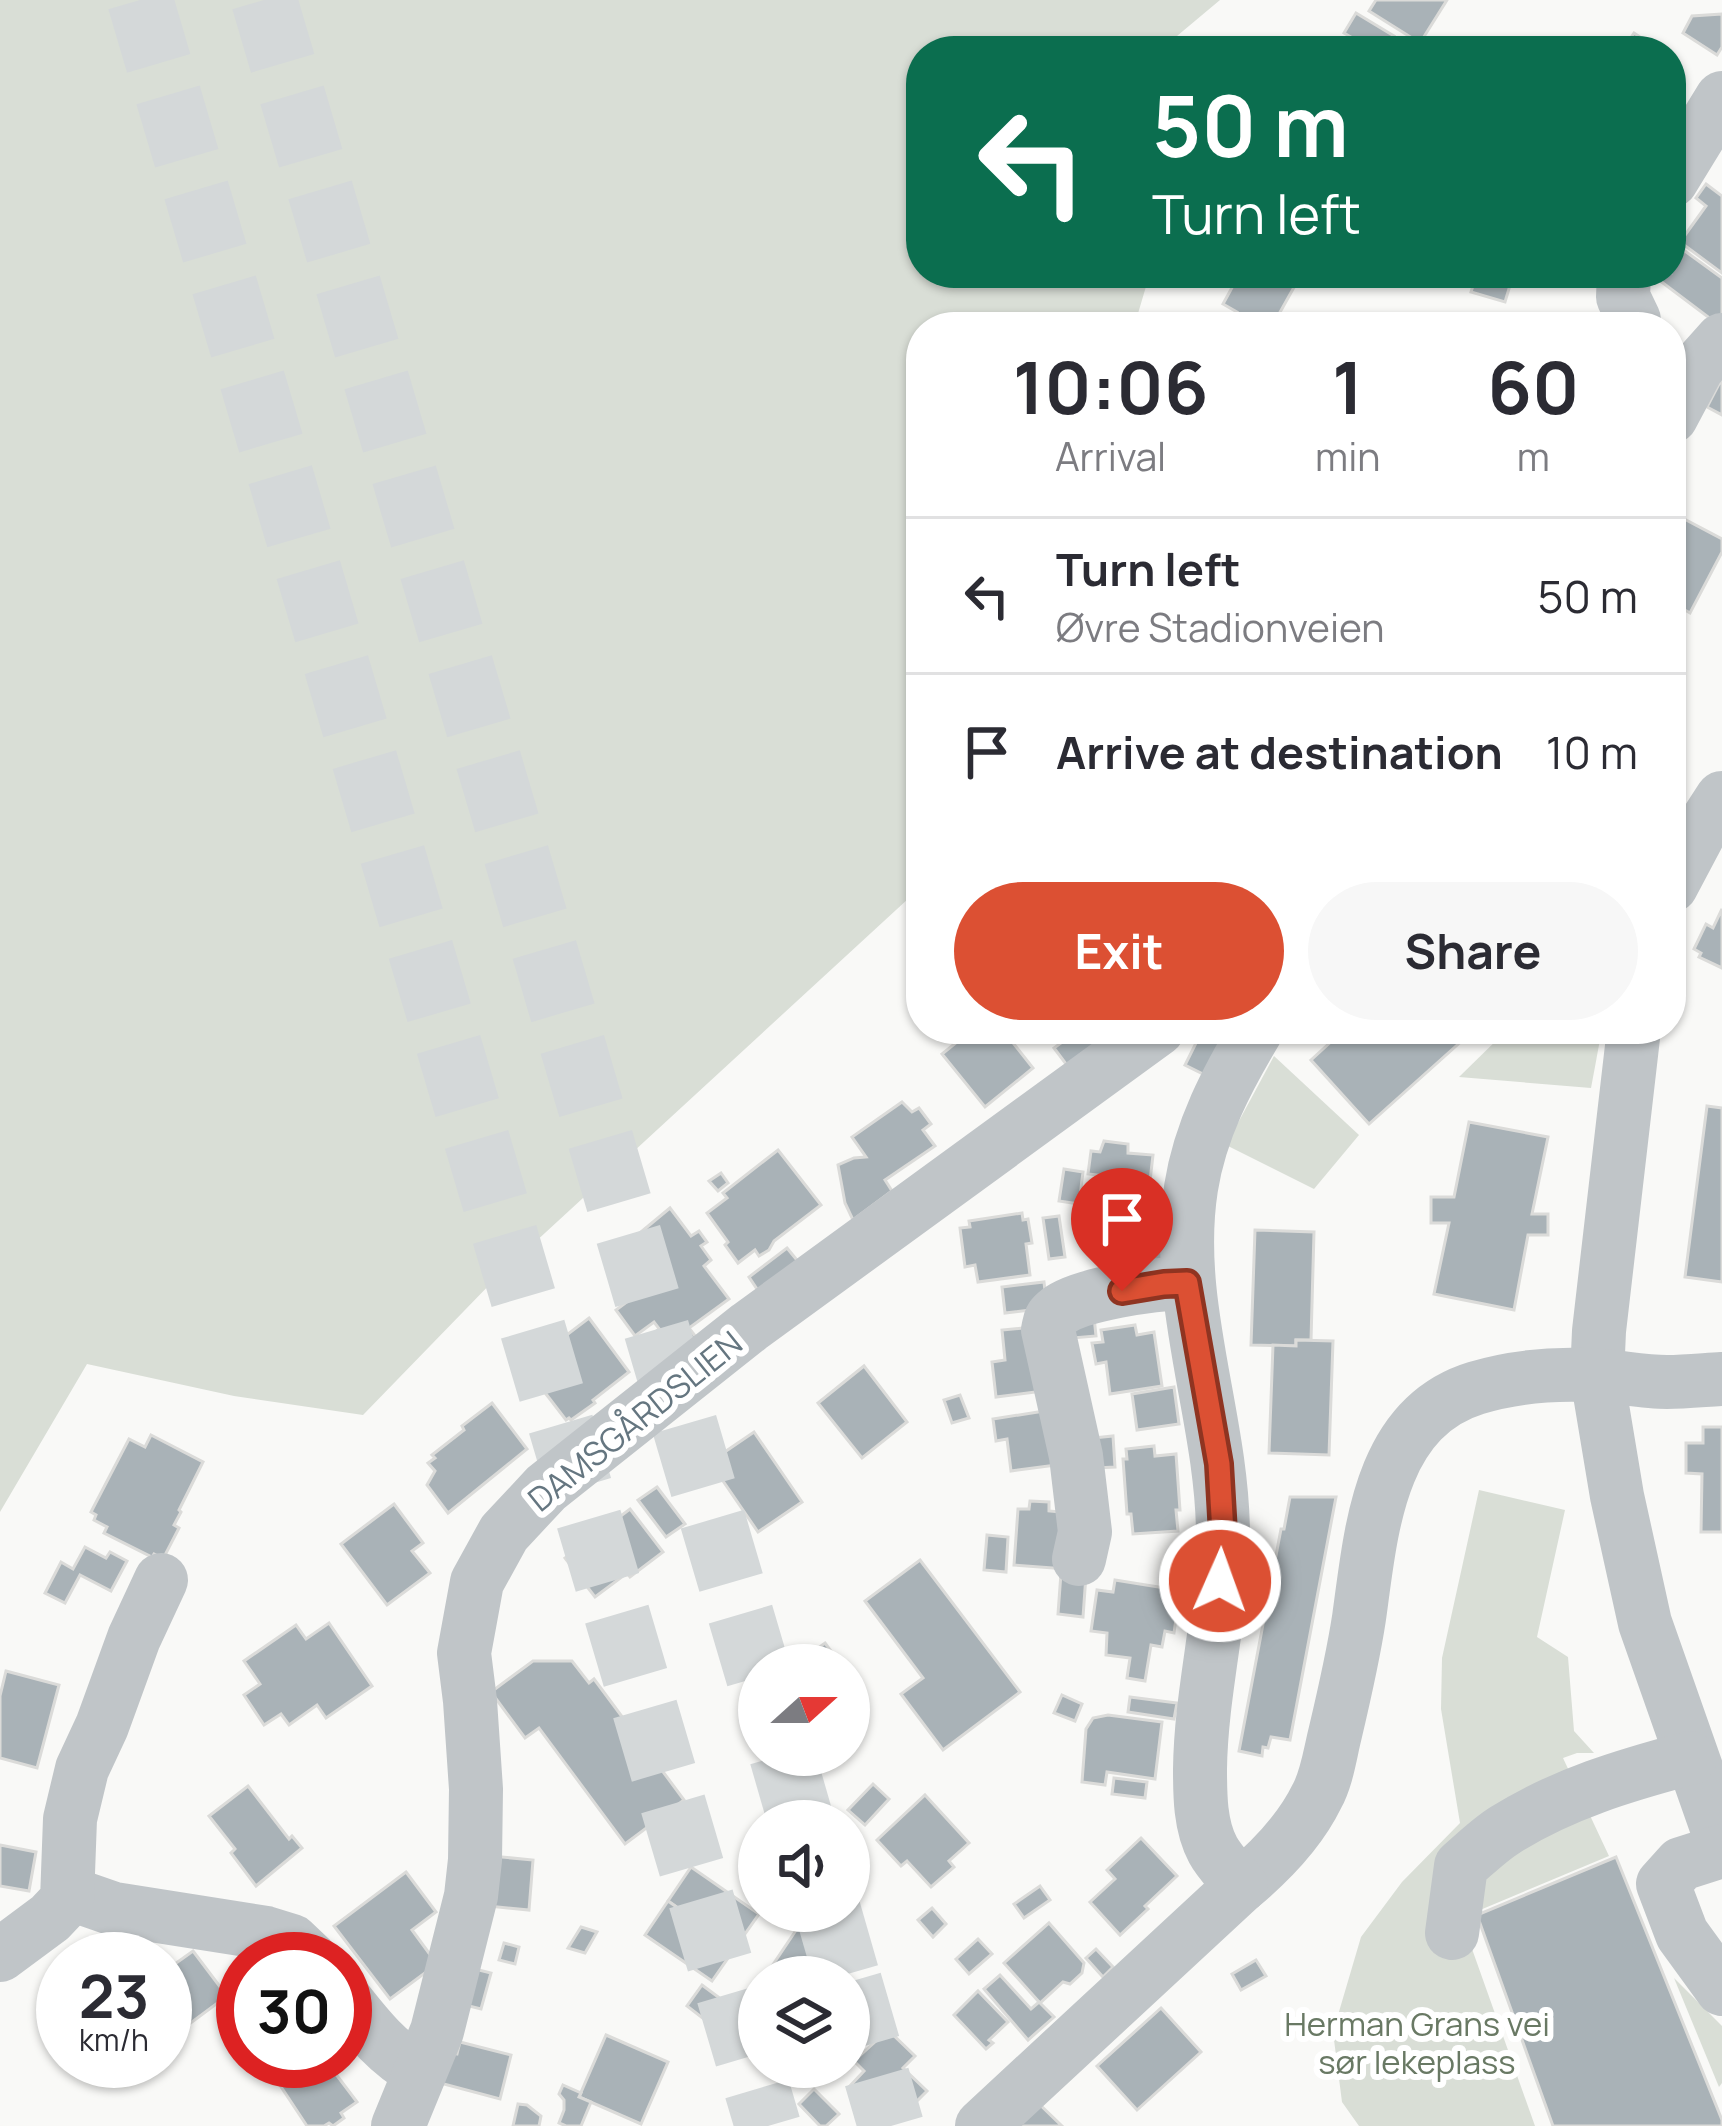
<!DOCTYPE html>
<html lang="en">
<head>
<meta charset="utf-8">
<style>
	body { margin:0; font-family:Manrope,sans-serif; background:#f7f7f7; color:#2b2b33; height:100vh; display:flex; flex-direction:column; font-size:45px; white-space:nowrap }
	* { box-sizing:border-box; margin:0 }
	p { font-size:39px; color:#7c7c81 }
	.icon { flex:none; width:66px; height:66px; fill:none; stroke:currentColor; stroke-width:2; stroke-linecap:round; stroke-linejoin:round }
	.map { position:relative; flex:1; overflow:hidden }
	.drawer { position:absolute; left:906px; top:312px; width:780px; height:732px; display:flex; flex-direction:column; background:#fff; border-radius:48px; box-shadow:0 3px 9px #0004 }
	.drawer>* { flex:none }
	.banner { position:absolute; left:906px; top:36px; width:780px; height:252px; border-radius:48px; box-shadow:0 3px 9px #0004; background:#0b6e4f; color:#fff; overflow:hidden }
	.needle { width:78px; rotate:69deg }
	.controls { position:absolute; left:738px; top:1644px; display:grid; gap:24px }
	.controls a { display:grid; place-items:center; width:132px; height:132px; border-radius:50%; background:#fff; box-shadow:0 3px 9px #0004; font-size:60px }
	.speed { position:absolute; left:36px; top:1932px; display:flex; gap:24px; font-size:60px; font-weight:700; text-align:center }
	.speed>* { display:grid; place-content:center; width:156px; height:156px; border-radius:50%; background:#fff; box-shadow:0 3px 9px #0004; line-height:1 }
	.speed small { font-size:30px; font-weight:400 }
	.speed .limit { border:18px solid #d22; background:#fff; color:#111 }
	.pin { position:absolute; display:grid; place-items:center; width:102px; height:102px; color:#fff; margin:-123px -51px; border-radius:50% 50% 50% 0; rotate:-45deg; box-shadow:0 0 12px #0007 }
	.pin .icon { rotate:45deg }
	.me { position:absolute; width:132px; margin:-66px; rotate:2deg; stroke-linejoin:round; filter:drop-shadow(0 0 9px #0008) }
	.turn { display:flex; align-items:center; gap:42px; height:252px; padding:0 48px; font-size:54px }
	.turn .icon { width:156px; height:156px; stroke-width:2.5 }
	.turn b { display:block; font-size:84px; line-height:102px }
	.eta { display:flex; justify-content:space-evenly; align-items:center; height:204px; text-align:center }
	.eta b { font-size:72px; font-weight:700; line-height:84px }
	.button { display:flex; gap:24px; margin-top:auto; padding:24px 48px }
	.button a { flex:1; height:138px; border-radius:72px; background:#dc5033; color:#fff; font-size:48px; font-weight:700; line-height:138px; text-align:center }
	.button a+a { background:#f7f7f7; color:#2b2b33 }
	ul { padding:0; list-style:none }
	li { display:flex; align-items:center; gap:36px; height:156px; padding:0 48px; border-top:3px solid #e1e1e2 }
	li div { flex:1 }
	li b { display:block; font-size:45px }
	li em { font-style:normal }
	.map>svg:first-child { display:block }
	.green { fill:#d9ded6 }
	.building { fill:#a9b2b7; stroke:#dbdbd9; stroke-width:3 }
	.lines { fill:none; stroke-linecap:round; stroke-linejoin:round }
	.highway-tunnel { stroke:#d4d8d9; stroke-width:66; stroke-dasharray:66 33; stroke-linecap:butt }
	.minor { stroke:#c0c5c8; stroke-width:54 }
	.route-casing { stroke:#8f3421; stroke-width:30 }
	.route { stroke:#dc5033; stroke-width:21 }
	.labels { text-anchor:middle; stroke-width:12; stroke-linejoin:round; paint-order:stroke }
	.street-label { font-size:33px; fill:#657680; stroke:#fff }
	.park-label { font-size:33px; fill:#697964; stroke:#fff }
</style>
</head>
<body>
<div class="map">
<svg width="1722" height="2126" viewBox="0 0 1722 2126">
	<rect width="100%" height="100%" fill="#f9f9f7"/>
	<!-- green -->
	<g class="green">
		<path d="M 0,0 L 1220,0 L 1177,36 L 1175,51 L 921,51 L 921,273 L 1150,273 L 1134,327 L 921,327 L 921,887 L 497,1277 L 363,1415 L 234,1396 L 87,1364 L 0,1512 Z"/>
		<path d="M 1508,1029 L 1602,1029 L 1591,1088 L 1459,1077 Z"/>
		<path d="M 1274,1056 L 1359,1135 L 1314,1189 L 1226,1145 Z"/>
		<path d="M 1479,1490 L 1565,1510 L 1537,1637 L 1568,1657 L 1574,1731 L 1594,1753 L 1577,1753 L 1563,1758 L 1609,1856 L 1461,1918 L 1535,2126 L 1359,2126 L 1342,2102 L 1333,2032 L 1361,1937 L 1402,1882 L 1460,1823 L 1441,1709 L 1442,1658 Z"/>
		<path d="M 1674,1978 L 1722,2026 L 1722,2083 L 1719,2087 Z"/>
	</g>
	<!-- building -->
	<g class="building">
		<path d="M 1376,0 L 1447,0 L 1420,43 L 1369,11 Z"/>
		<path d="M 1356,13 L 1394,36 L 1385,51 L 1375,51 L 1344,33 Z"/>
		<path d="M 1722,14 L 1722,47 L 1717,55 L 1683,33 L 1692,16 Z"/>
		<path d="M 1634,33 L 1661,51 L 1622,51 Z"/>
		<path d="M 1706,184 L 1722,196 L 1722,273 L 1680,242 L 1706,206 L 1696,198 Z"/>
		<path d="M 1678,246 L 1722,278 L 1722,315 L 1716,323 L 1655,277 L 1657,273 L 1671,273 L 1671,255 Z"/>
		<path d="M 1240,273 L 1302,273 L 1274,323 L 1281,327 L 1229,326 L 1237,312 L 1223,304 Z"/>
		<path d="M 1477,273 L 1511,282 L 1505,302 L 1471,292 Z"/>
		<path d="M 1720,382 L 1722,383 L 1722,415 L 1707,407 Z"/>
		<path d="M 1671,512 L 1722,539 L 1722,552 L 1690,613 L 1671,602 Z"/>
		<path d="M 1722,909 L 1722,968 L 1699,957 L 1701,953 L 1694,949 L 1706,924 L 1713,928 Z"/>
		<path d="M 973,1029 L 1002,1029 L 1033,1068 L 985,1107 L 942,1054 Z"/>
		<path d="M 1080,1029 L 1091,1029 L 1102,1044 L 1069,1068 L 1054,1048 Z"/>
		<path d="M 1203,1029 L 1217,1029 L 1228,1034 L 1207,1076 L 1185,1065 Z"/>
		<path d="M 1345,1029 L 1475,1029 L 1369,1124 L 1311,1060 Z"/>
		<path d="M 902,1102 L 912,1112 L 919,1108 L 931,1124 L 923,1130 L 935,1146 L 885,1180 L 892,1191 L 853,1220 L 845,1203 L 838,1165 L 854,1158 L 866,1157 L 852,1137 Z"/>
		<path d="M 1707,1106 L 1722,1108 L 1722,1282 L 1685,1277 Z"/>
		<path d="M 1469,1122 L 1548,1137 L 1532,1214 L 1548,1214 L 1548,1235 L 1528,1235 L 1514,1310 L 1434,1294 L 1449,1223 L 1431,1223 L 1431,1197 L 1454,1197 Z"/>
		<path d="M 1104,1141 L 1128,1144 L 1128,1153 L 1153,1155 L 1145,1224 L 1092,1218 L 1098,1175 L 1088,1174 L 1091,1151 L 1100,1152 Z"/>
		<path d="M 778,1150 L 821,1205 L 774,1241 L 769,1250 L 759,1256 L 755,1250 L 738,1263 L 725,1245 L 728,1242 L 707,1213 L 727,1198 L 723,1193 Z"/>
		<path d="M 1064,1169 L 1083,1172 L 1079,1204 L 1059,1201 Z"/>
		<path d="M 721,1173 L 728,1183 L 718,1191 L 709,1181 Z"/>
		<path d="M 670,1208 L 691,1236 L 699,1231 L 707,1242 L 701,1246 L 711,1260 L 704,1266 L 729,1299 L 689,1328 L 702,1345 L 691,1354 L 678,1337 L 670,1343 L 654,1322 L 635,1336 L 616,1310 L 648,1286 L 643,1281 L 642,1282 L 618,1251 Z"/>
		<path d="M 1022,1213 L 1023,1220 L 1028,1219 L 1032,1243 L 1026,1244 L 1030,1275 L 978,1282 L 975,1265 L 965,1267 L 960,1228 L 970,1227 L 969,1221 Z"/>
		<path d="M 1059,1216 L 1065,1257 L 1049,1259 L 1043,1218 Z"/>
		<path d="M 1255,1230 L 1314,1232 L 1311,1340 L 1296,1340 L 1296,1346 L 1251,1345 Z"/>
		<path d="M 1160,1240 L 1165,1263 L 1124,1272 L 1119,1248 Z"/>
		<path d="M 787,1248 L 801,1265 L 761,1295 L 749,1277 Z"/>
		<path d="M 1044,1282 L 1047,1308 L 1005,1313 L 1002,1287 Z"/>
		<path d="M 1093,1307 L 1096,1336 L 1073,1338 L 1070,1309 Z"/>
		<path d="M 589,1318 L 629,1372 L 593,1400 L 595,1403 L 571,1420 L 569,1418 L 566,1420 L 536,1381 L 554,1368 L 550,1363 L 563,1354 L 556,1343 Z"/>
		<path d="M 1135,1325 L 1137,1335 L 1154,1332 L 1162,1386 L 1110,1394 L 1106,1362 L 1096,1364 L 1092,1343 L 1103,1342 L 1101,1330 Z"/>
		<path d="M 1043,1326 L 1051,1390 L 996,1397 L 992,1362 L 1005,1360 L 1002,1330 Z"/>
		<path d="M 659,1329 L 670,1343 L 675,1339 L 688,1357 L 665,1374 L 641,1343 Z"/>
		<path d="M 1296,1340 L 1333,1341 L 1329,1455 L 1269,1453 L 1273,1345 L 1296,1346 Z"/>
		<path d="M 864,1366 L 907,1422 L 862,1458 L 818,1403 Z"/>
		<path d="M 1174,1387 L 1179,1424 L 1137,1430 L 1132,1394 Z"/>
		<path d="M 960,1395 L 969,1418 L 952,1423 L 944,1400 Z"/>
		<path d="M 492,1403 L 527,1449 L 448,1513 L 427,1485 L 435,1471 L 428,1463 L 435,1458 L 432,1455 L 464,1430 L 462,1426 Z"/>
		<path d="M 1057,1409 L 1064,1464 L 1011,1471 L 1007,1439 L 996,1441 L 993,1419 Z"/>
		<path d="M 1703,1427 L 1722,1427 L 1722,1532 L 1701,1532 L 1702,1474 L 1686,1473 L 1686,1443 L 1703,1443 Z"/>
		<path d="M 754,1432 L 802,1502 L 758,1532 L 710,1462 Z"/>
		<path d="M 151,1435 L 203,1462 L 179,1510 L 181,1512 L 174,1525 L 179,1528 L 163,1559 L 154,1554 L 152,1557 L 104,1533 L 107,1527 L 94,1520 L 96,1515 L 91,1512 L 129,1439 L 145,1447 Z"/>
		<path d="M 1113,1436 L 1115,1467 L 1096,1468 L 1093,1438 Z"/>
		<path d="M 1154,1446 L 1155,1456 L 1176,1454 L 1180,1510 L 1176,1510 L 1178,1531 L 1133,1534 L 1131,1514 L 1127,1514 L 1123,1459 L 1127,1459 L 1126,1449 Z"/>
		<path d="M 657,1487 L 685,1524 L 666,1537 L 638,1500 Z"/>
		<path d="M 1290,1497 L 1336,1497 L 1290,1740 L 1271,1737 L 1268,1748 L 1263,1747 L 1262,1756 L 1239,1751 L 1281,1529 L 1284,1529 Z"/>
		<path d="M 1030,1501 L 1049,1502 L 1049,1511 L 1071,1513 L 1066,1569 L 1014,1565 L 1018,1509 L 1029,1509 Z"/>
		<path d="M 394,1504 L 423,1543 L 412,1551 L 430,1573 L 387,1605 L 341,1544 Z"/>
		<path d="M 630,1509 L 663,1552 L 630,1577 L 627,1573 L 595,1597 L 565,1558 Z"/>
		<path d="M 987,1535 L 1008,1537 L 1006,1572 L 984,1570 Z"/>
		<path d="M 85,1547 L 106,1558 L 110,1552 L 127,1561 L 111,1591 L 80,1575 L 65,1603 L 45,1593 L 61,1562 L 73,1569 Z"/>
		<path d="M 920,1560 L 1020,1692 L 943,1750 L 901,1694 L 923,1678 L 865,1601 Z"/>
		<path d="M 1061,1573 L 1086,1575 L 1083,1617 L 1058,1614 Z"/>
		<path d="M 1115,1580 L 1171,1589 L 1169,1604 L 1178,1605 L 1174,1633 L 1165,1631 L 1162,1647 L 1151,1645 L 1145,1681 L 1127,1678 L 1130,1658 L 1106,1655 L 1107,1633 L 1091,1631 L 1097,1590 L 1113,1592 Z"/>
		<path d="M 329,1623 L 372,1686 L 326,1718 L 317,1705 L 289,1725 L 281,1714 L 264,1725 L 244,1695 L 260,1684 L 244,1661 L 296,1625 L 306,1639 Z"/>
		<path d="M 825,1643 L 841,1665 L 797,1665 L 796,1664 Z"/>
		<path d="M 533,1661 L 572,1661 L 589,1683 L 594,1679 L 684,1800 L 625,1844 L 539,1728 L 525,1738 L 491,1692 Z"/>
		<path d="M 6,1671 L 59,1685 L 37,1768 L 0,1758 L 0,1696 Z"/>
		<path d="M 1062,1695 L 1082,1704 L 1075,1721 L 1054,1713 Z"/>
		<path d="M 1130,1697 L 1177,1703 L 1174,1719 L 1128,1712 Z"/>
		<path d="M 1108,1715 L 1162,1722 L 1155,1779 L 1107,1772 L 1105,1785 L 1082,1782 L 1086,1729 L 1093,1718 Z"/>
		<path d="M 1114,1778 L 1147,1782 L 1145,1798 L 1112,1794 Z"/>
		<path d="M 873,1784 L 889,1799 L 865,1825 L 848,1810 Z"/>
		<path d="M 248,1786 L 289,1839 L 292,1836 L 302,1848 L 256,1886 L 231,1853 L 235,1849 L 209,1816 Z"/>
		<path d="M 925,1795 L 969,1843 L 949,1861 L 954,1867 L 931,1887 L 907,1861 L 901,1866 L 877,1840 Z"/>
		<path d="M 1141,1838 L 1177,1876 L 1145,1906 L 1148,1909 L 1120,1935 L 1090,1902 L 1115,1879 L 1107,1870 Z"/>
		<path d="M 0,1845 L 36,1852 L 29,1891 L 0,1886 Z"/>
		<path d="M 491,1856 L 533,1860 L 529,1910 L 488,1906 Z"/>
		<path d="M 1616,1857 L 1722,2120 L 1722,2126 L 1553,2126 L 1477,1915 Z"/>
		<path d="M 691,1867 L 759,1914 L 735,1948 L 668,1901 Z"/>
		<path d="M 406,1872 L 436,1912 L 412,1930 L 437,1964 L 390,1999 L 334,1926 Z"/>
		<path d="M 1040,1886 L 1050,1900 L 1024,1918 L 1014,1904 Z"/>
		<path d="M 668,1901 L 735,1948 L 712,1981 L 645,1935 Z"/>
		<path d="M 932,1908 L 946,1924 L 933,1937 L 918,1920 Z"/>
		<path d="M 809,1911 L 833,1911 L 838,1914 L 797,1977 L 776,1977 L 768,1972 Z"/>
		<path d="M 1049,1923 L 1084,1963 L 1082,1973 L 1070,1984 L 1063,1982 L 1040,2003 L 1004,1963 Z"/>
		<path d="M 581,1927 L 597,1932 L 585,1953 L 568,1948 Z"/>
		<path d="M 978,1939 L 992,1954 L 969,1974 L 956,1959 Z"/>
		<path d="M 504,1943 L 519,1947 L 515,1964 L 499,1960 Z"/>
		<path d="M 1096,1949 L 1113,1967 L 1103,1977 L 1086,1958 Z"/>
		<path d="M 193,1951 L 227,1996 L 165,2042 L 165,1971 Z"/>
		<path d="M 1256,1960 L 1266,1976 L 1241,1990 L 1232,1974 Z"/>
		<path d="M 471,1968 L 491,1973 L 481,2009 L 461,2004 Z"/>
		<path d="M 1000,1975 L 1031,2009 L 1039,2002 L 1054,2017 L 1028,2040 L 984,1989 Z"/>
		<path d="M 702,1985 L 725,2002 L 709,2023 L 687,2006 Z"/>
		<path d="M 978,1991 L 1008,2022 L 989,2040 L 993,2043 L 986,2049 L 954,2015 Z"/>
		<path d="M 1161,2008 L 1201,2052 L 1137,2110 L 1097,2066 Z"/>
		<path d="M 888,2030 L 915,2056 L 903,2068 L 927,2091 L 911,2107 L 904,2101 L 884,2121 L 849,2087 L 864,2071 L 854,2061 Z"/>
		<path d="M 606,2035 L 668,2062 L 641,2124 L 579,2097 Z"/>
		<path d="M 460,2042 L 511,2055 L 500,2099 L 440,2083 L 449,2052 L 457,2054 Z"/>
		<path d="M 270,2061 L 326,2061 L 357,2102 L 341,2113 L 344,2118 L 333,2126 L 329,2123 L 324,2126 L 307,2126 L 266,2064 Z"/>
		<path d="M 563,2085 L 581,2093 L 579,2097 L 591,2102 L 581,2126 L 566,2126 L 559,2123 L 564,2110 L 564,2100 L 559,2094 Z"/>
		<path d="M 814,2089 L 839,2114 L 826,2126 L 820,2126 L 799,2104 Z"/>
		<path d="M 1034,2099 L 1062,2126 L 1004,2126 Z"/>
		<path d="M 518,2104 L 527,2105 L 541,2116 L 539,2126 L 513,2126 Z"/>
	</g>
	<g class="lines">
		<!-- highway-tunnel -->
		<g class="highway-tunnel">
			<path d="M 140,0 L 768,2126"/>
			<path d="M 264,0 L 759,1677"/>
			<path d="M 782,1755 L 801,1821"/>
			<path d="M 828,1911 L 847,1977"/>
			<path d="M 849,1982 L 891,2126"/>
		</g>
		<!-- minor -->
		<g class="minor">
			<path d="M 1671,181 L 1722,98"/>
			<path d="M 1624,273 L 1623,297 L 1634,320"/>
			<path d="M 1671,417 L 1697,368 L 1722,340"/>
			<path d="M 1671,886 L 1698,835 L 1722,798"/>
			<path d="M 1634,1029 L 1599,1331 L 1597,1376 L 1617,1496 L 1645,1623 L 1722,1842"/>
			<path d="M 1079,1559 L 1085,1532 L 1076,1456 L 1048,1330 C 1050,1322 1049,1319 1056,1313 C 1077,1293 1157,1284 1187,1283"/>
			<path d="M 1722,1851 L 1681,1864 L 1663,1884 L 1682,1934 L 1722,1989"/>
			<path d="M 1241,1886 C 1271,1861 1300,1831 1317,1796 C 1327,1778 1330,1754 1335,1734 C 1344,1696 1353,1657 1359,1618 C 1371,1533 1378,1418 1476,1388 C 1516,1376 1562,1373 1603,1376 C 1625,1378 1646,1382 1667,1382 C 1685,1382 1704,1380 1722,1379"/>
			<path d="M 68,1893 L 114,1909 L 266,1933 L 292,1941 L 311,1959"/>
			<path d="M 1452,1933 L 1461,1866 C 1475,1854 1489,1840 1505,1830 C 1562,1794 1626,1775 1690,1758"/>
			<path d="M 0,1955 L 50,1918 L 67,1900 L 70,1819 L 82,1769 L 102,1726 L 134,1638 L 161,1580"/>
			<path d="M 345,1999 C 367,2027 388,2054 420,2071"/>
			<path d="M 398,2126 L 437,2031 L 471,1896 L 475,1860 L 476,1789 L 470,1701 L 464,1653 L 477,1582 L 504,1533 L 546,1488 L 749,1327 L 1158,1029"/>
			<path d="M 982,2126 L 1241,1886 C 1232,1874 1220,1863 1213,1850 C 1200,1826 1200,1795 1200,1769 C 1201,1690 1223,1612 1223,1533 C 1222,1417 1173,1304 1191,1188 C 1200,1130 1227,1079 1257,1029"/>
		</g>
	</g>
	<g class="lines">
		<!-- route casing -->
		<g class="route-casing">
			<path id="route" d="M 1122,1291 L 1164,1284 L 1187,1283 L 1219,1464 L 1223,1533 L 1220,1581"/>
		</g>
		<!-- route -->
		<use href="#route" class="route"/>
	</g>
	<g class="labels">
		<!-- street labels -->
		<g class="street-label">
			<text transform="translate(635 1421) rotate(-39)" y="12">DAMSGÅRDSLIEN</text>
		</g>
		<!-- park labels -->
		<g class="park-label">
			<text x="1417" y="2036">Herman Grans vei<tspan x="1417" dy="38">sør lekeplass</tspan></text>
		</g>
	</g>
</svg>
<div class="controls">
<a><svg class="needle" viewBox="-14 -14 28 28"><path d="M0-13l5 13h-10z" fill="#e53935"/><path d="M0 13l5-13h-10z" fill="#7c7c81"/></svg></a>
<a><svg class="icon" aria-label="sound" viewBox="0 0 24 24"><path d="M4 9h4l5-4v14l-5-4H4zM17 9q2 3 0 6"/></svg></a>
<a><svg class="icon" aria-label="layers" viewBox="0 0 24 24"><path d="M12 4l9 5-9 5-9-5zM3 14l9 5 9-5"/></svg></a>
</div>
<div class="speed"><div>23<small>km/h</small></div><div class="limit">30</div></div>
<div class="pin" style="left:1122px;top:1291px;background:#d93025"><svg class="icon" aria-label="arrive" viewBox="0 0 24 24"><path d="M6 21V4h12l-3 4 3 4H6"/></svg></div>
<svg class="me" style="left:1220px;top:1581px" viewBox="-20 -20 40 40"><circle r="17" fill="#dc5033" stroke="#fff" stroke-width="3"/><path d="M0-11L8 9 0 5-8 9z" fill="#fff"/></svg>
<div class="banner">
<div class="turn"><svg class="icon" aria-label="left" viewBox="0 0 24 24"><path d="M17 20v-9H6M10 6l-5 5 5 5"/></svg><div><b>50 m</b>Turn left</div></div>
</div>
<section class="drawer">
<div class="eta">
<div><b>10:06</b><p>Arrival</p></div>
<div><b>1</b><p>min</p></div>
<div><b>60</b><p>m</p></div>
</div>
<ul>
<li><svg class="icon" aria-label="left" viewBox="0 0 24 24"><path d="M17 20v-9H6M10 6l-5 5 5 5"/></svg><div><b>Turn left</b><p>Øvre Stadionveien</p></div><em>50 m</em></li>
<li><svg class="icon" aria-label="arrive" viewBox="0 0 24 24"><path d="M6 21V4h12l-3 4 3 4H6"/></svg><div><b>Arrive at destination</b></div><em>10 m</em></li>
</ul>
<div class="button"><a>Exit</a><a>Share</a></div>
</section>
</div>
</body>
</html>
